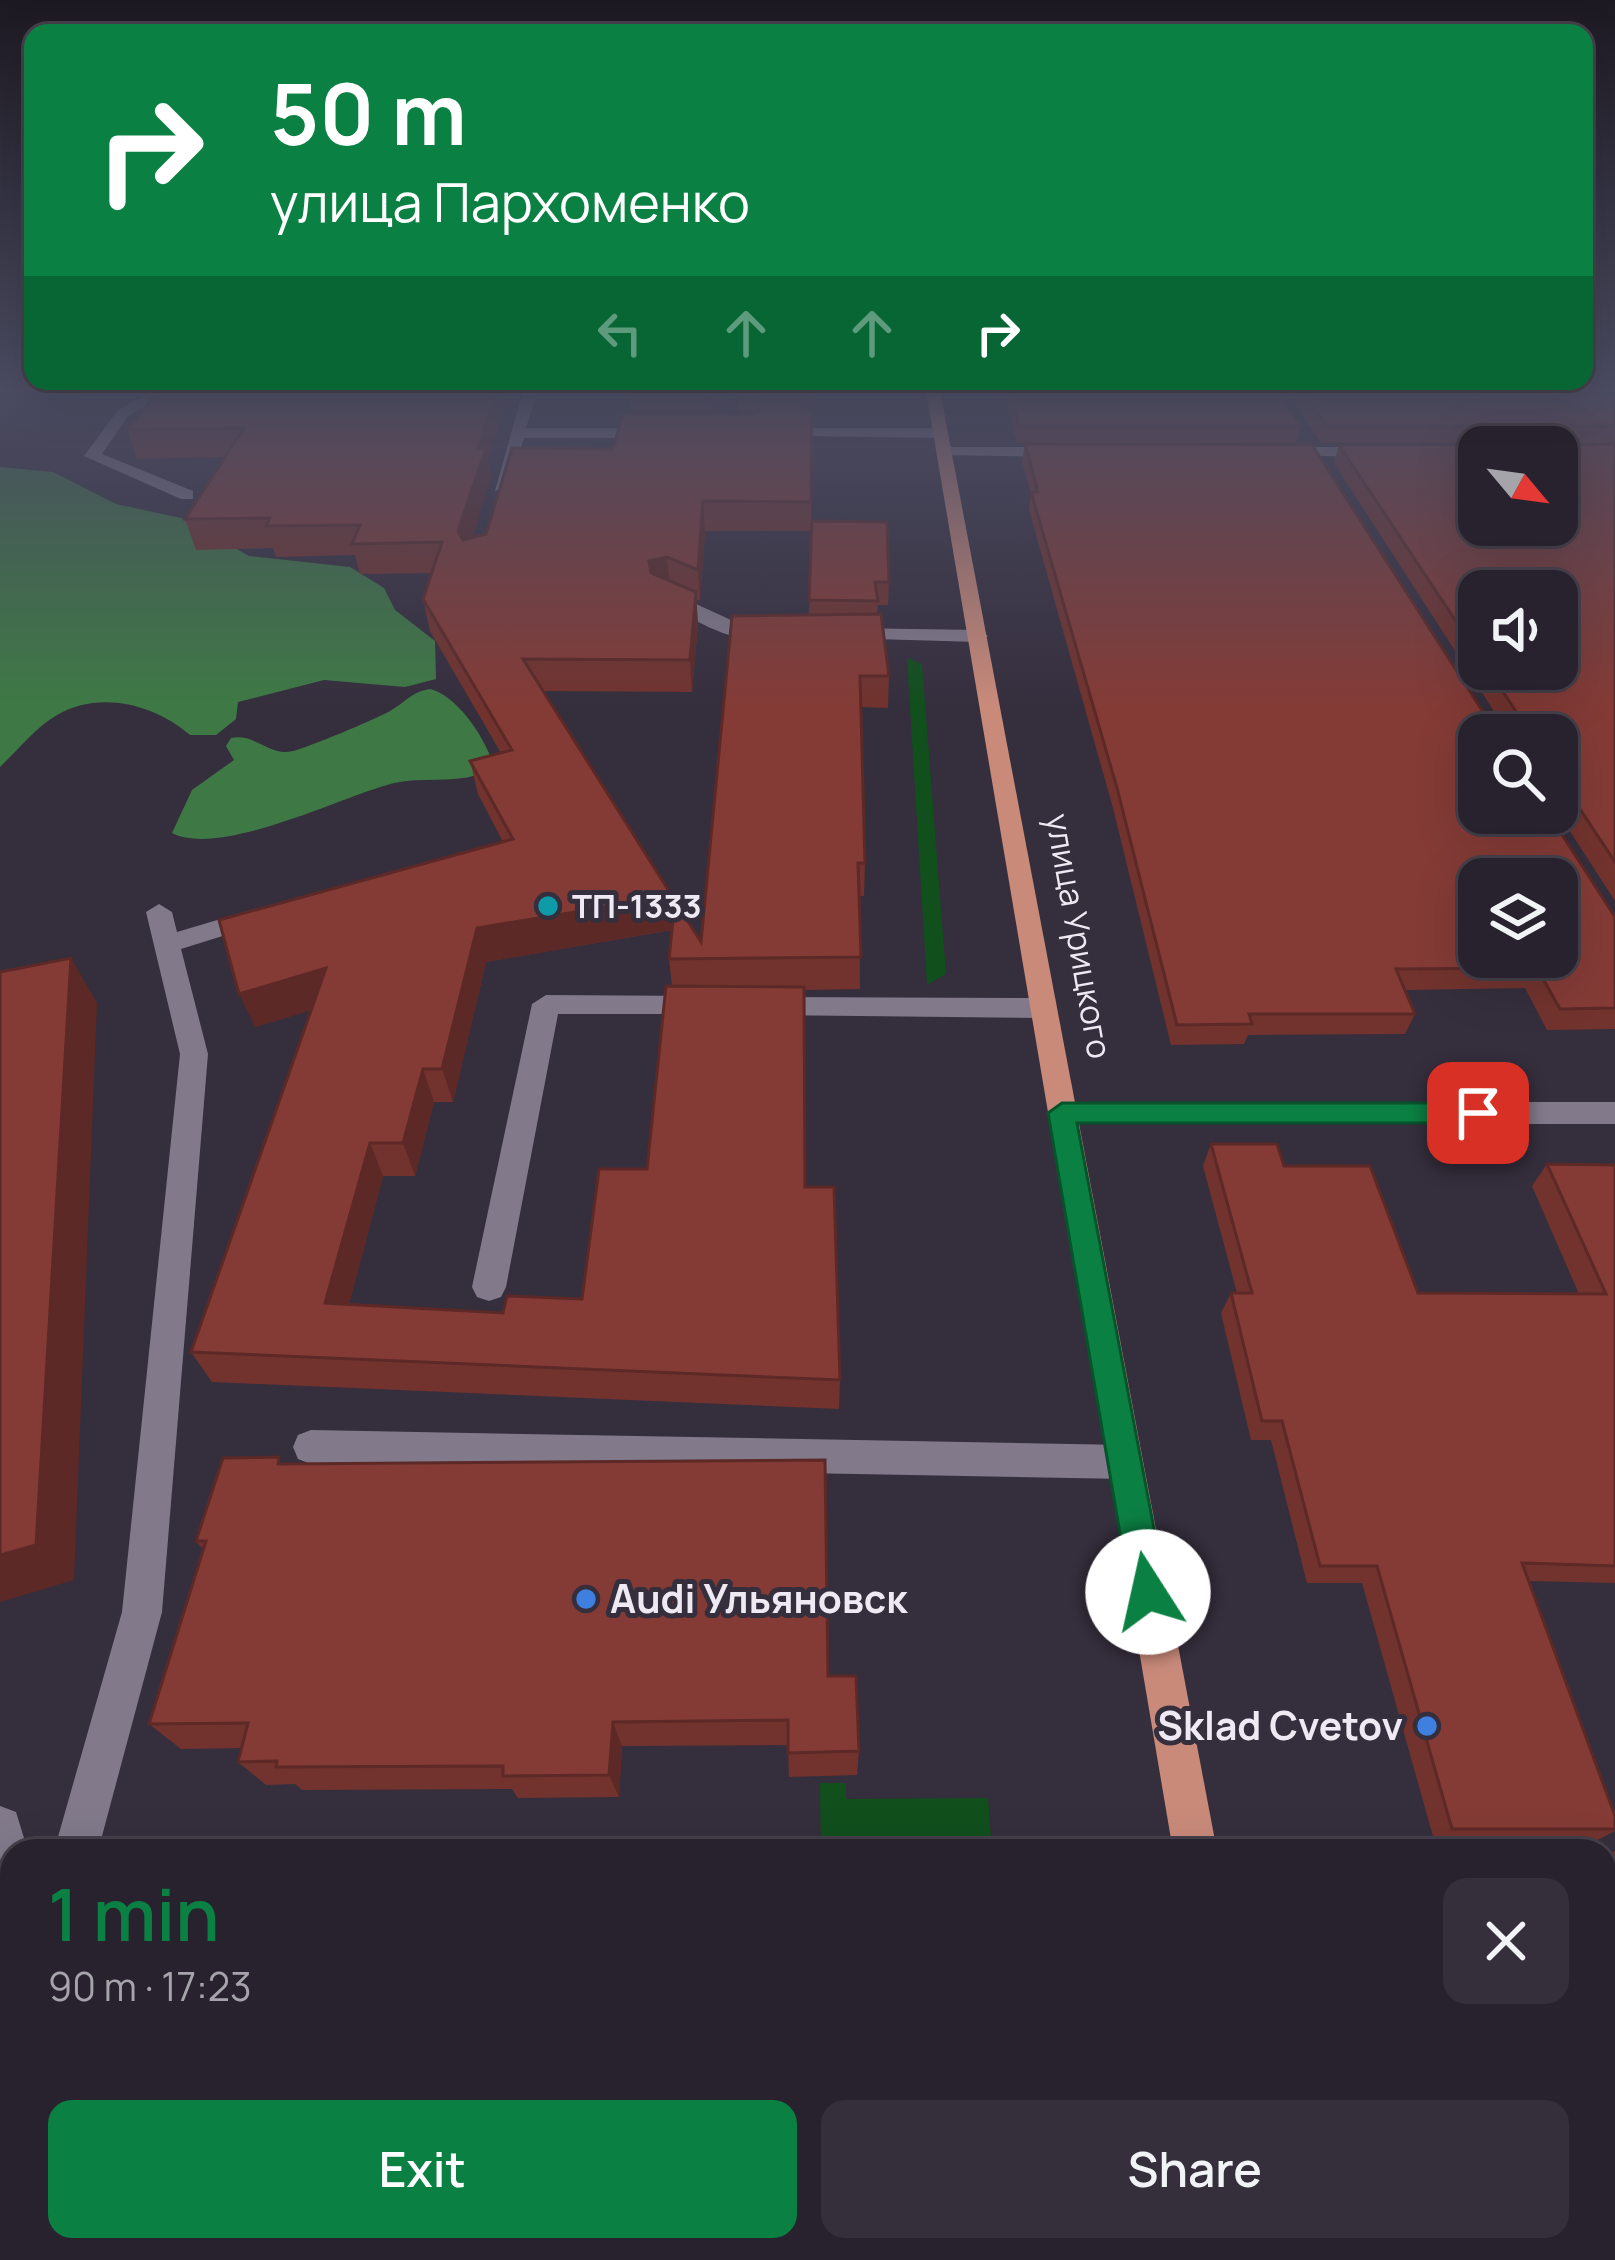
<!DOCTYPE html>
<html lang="en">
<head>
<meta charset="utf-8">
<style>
	body { margin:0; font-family:Manrope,sans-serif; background:#342f3a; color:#f1f3f6; height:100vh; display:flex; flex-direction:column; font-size:45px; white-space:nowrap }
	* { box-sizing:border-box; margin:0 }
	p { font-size:39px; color:#a5a4aa }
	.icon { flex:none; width:66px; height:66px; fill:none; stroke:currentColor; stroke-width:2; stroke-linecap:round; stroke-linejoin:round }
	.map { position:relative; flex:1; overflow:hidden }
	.drawer { position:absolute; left:0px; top:1839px; width:1617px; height:423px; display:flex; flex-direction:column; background:#28222e; border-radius:36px 36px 0 0; box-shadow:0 12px 48px #0002,0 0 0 3px #443f4a }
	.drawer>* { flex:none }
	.banner { position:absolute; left:24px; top:24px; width:1569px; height:366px; border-radius:24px; box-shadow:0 12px 48px #0002,0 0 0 3px #443f4a; background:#0b8043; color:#fff; overflow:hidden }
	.needle { width:78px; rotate:119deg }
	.buttons { position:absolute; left:1458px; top:426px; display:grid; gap:24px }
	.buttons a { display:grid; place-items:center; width:120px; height:120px; border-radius:24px; background:#28222e; box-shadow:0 12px 48px #0002,0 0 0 3px #443f4a; font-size:60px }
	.pin { position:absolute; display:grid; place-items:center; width:102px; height:102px; color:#fff; margin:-51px; border-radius:24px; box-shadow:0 6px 18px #0006 }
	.me { position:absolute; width:132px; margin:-66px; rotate:350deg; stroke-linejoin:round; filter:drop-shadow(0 0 9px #0008) }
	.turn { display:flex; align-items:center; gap:42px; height:252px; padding:0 48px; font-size:54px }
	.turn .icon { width:156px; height:156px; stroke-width:2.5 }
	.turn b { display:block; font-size:84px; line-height:102px }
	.lanes { display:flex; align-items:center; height:114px; padding:0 48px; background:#0003; justify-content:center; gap:60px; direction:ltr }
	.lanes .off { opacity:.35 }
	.round { display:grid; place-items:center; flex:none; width:126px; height:126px; border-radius:24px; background:#342f3a }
	.head { display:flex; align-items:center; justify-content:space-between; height:204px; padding:0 48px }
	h1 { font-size:72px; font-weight:600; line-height:90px; color:#0b8043 }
	.action { display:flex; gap:24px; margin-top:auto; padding:24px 48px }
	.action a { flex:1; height:138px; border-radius:24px; background:#0b8043; color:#fff; font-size:48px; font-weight:600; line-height:138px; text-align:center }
	.action a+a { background:#342f3a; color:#f1f3f6 }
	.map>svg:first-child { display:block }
	.green { fill:#114f1d }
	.forest { fill:#3e7945 }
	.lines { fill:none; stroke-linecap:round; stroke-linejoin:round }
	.minor { fill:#827a8b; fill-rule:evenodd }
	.major { fill:#c98a7a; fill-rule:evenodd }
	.wall { fill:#72332e; fill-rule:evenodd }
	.shaded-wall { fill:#5c2926 }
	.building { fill:#843b36; stroke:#5c2926; stroke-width:3; fill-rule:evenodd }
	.route { fill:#0b8043; stroke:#07532c; stroke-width:3 }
	.culture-dot { fill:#0f9aa8; stroke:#352e3d; stroke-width:4.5 }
	.shop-dot { fill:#3f7fe0; stroke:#352e3d; stroke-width:4.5 }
	.labels { text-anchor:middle; stroke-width:10; stroke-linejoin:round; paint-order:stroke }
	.poi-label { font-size:33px; font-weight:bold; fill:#eee9f3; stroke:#352e3d; text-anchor:start }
	.street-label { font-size:33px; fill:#eee9f3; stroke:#352e3d }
	.near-poi-label { font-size:39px; font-weight:bold; fill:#eee9f3; stroke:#352e3d; text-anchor:start }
</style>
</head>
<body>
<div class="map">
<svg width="1615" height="2260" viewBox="0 0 1615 2260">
	<rect width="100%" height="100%" fill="#352e3d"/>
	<!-- green -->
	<g class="green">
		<path d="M 907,658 L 922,664 L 946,974 L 927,985 Z"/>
		<path d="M 820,1783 L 846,1783 L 846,1799 L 988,1798 L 992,1851 L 821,1851 Z"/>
	</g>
	<!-- forest -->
	<g class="forest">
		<path d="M 0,467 L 53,472 L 116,504 L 181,518 L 249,556 L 350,567 L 384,588 L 395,610 L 435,641 L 436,679 L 405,687 L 324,680 L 238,702 L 236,719 L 216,735 L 190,735 C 155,704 99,690 57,715 C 36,727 18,750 0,767 Z"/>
		<path d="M 430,689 C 456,695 482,734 491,758 L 477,775 C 450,783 422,777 394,783 C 342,796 221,858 172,833 L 192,790 L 234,760 L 226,746 L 231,738 C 256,733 268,757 293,751 C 307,748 376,719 390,711 C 406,702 411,692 430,689 Z"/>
	</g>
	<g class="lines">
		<!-- minor -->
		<g class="minor">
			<path d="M 153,391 L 171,391 L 128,416 L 102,454 L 193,491 L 193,499 L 181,499 L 84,456 L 118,410 Z"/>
			<path d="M 523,391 L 537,391 L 526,428 L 660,428 L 668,433 L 660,438 L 524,438 L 509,487 L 495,491 Z"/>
			<path d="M 812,428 L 941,428 L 949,433 L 941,438 L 806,436 L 804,433 Z"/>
			<path d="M 944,447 L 1065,447 L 1073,452 L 1065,457 L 938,455 L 938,449 Z"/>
			<path d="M 1275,447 L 1377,447 L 1385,452 L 1377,457 L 1269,455 L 1269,449 Z"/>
			<path d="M 656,592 L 670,592 L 744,626 L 769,627 L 779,633 C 746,656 688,615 656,600 Z"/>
			<path d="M 847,628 L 978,630 L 988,636 L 978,642 L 840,638 L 840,630 Z"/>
			<path d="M 159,904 L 172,912 L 177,932 L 258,908 L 271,916 L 267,922 L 181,949 L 208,1054 L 162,1612 L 98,1851 L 54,1851 L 122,1612 L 180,1054 L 146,912 Z"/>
			<path d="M 546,995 L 701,996 L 715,1005 L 701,1014 L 558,1014 L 506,1287 L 501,1297 L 489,1301 L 477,1297 L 472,1287 L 532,1004 Z"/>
			<path d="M 767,997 L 1042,998 L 1056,1008 L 1042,1018 L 767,1015 L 753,1006 Z"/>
			<path d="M 1062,1102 L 1615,1102 L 1615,1124 L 1062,1124 L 1052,1121 L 1047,1113 L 1052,1105 Z"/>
			<path d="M 311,1430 L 1125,1445 L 1138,1450 L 1143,1462 L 1138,1474 L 1125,1479 L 311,1464 L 298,1459 L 293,1447 L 298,1435 Z"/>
			<path d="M 0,1806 L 16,1812 L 28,1851 L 12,1851 L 12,1898 L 0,1893 Z"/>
		</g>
		<!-- major -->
		<g class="major">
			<path d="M 926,391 L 940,391 L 1217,1851 L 1173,1851 Z"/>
			<path d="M 1239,2250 L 1291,2250 L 1294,2260 L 1240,2260 Z"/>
		</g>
	</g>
	<!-- wall -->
	<g class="wall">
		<path d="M 158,391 L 510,391 L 488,461 L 491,477 L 472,538 L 486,534 L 613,449 L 631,414 L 629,394 L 737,391 L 737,396 L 720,414 L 739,414 L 738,396 L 812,391 L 811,531 L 705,531 L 700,601 L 696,599 L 698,624 L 692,692 L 543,691 L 674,910 L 701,942 L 809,615 L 812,521 L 889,582 L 888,605 L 878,605 L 877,615 L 889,676 L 888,708 L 861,707 L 865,863 L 864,896 L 859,896 L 860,989 L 804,990 L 805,1187 L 840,1380 L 839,1409 L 212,1382 L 191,1352 L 311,1010 L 255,1027 L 503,842 L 478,794 L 470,761 L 501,753 L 430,631 L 423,599 L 432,573 L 360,574 L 355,555 L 276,557 L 273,548 L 196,550 L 185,519 L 225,457 L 137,459 L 127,430 ZM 672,930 L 669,959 L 672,986 L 647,1169 L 582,1299 L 503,1313 L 349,1304 L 383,1176 L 415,1176 L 434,1102 L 453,1102 L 486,962 Z"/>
		<path d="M 1004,391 L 1278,391 L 1301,426 L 1296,443 L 1017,443 Z"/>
		<path d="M 1286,391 L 1606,391 L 1614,397 L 1608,391 L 1615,391 L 1615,443 L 1564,443 L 1564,445 L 1615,444 L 1615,901 L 1557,811 L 1557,735 L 1479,735 L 1615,917 L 1615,1029 L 1547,1030 L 1525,988 L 1405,990 L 1415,1014 L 1405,1034 L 1248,1035 L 1244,1044 L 1171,1045 L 1113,808 L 1029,510 L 1031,492 L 1022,462 L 1025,444 L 1487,718 L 1499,719 L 1334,463 L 1339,445 L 1481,445 L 1479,443 L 1322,443 ZM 1479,591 L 1557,669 L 1479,669 Z"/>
		<path d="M 1211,1144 L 1284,1166 L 1418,1293 L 1579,1294 L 1532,1186 L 1547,1164 L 1615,1165 L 1615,1583 L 1529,1581 L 1615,1816 L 1615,1831 L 1596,1841 L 1434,1840 L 1362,1583 L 1307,1583 L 1271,1440 L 1251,1440 L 1221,1313 L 1231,1293 L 1237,1293 L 1203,1166 Z"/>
		<path d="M 284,1464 L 828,1676 L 859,1751 L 857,1775 L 789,1777 L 788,1745 L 622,1746 L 619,1797 L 518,1798 L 512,1789 L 302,1790 L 295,1784 L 266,1785 L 238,1762 L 242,1748 L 181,1749 L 149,1724 L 204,1550 L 196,1541 Z"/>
		<path d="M 1615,1851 L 1615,1955 L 1605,1928 L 1605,1856 Z"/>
		<path d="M 1503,2250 L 1605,2250 L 1615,2260 L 1506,2260 Z"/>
	</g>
	<!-- shaded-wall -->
	<g class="shaded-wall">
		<path d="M 497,391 L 510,391 L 488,461 L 491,477 L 465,562 L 458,531 L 478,448 Z"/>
		<path d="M 712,391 L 737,391 L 737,396 L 711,424 L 709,394 Z"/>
		<path d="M 812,396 L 812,424 L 811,531 L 812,424 L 800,432 L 799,404 Z"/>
		<path d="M 703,501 L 705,531 L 700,601 L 698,570 Z"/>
		<path d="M 667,557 L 670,587 L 652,592 L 649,561 Z"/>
		<path d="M 696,592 L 698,624 L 692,692 L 690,660 Z"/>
		<path d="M 672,896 L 676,929 L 486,962 L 453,1102 L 442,1069 L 477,928 Z"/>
		<path d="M 71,958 L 97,1003 L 74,1580 L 0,1602 L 0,1555 Z"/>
		<path d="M 326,968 L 339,1002 L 255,1027 L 239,994 Z"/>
		<path d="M 423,1069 L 434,1102 L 415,1176 L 403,1143 Z"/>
		<path d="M 370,1143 L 383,1176 L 341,1334 L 325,1303 Z"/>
		<path d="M 613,1722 L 622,1746 L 619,1797 L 609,1775 Z"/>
	</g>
	<!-- building -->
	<g class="building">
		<path d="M 158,391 L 497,391 L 478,448 L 486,448 L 458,531 L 463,540 L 486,534 L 512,448 L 613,449 L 623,414 L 751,414 L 759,411 L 759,399 L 738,396 L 743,391 L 812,391 L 812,396 L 799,404 L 802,410 L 812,412 L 811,502 L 703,501 L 698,570 L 667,557 L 649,561 L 651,573 L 696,592 L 690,660 L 523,659 L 672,896 L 477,928 L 442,1069 L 423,1069 L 403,1143 L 370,1143 L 325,1303 L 503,1313 L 507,1296 L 582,1299 L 599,1169 L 647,1169 L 666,986 L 804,987 L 805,1187 L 834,1187 L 840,1380 L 191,1352 L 326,968 L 239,994 L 219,920 L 513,839 L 470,761 L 512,750 L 423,599 L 442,542 L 352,544 L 360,525 L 266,526 L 270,518 L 185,519 L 244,428 L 127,430 Z"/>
		<path d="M 630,391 L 712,391 L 709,394 L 629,394 Z"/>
		<path d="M 1010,391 L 1278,391 L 1301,426 L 1019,426 Z"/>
		<path d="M 1302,391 L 1606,391 L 1615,398 L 1615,426 L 1564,426 L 1560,431 L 1564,445 L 1615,444 L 1615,862 L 1568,791 L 1557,790 L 1557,735 L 1479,735 L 1479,813 L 1548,813 L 1615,917 L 1615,1008 L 1560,1009 L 1537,968 L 1396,969 L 1415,1014 L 1249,1014 L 1252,1024 L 1177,1025 L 1117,788 L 1031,492 L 1038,492 L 1025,444 L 1312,445 L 1487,718 L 1513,720 L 1517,713 L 1488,669 L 1557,669 L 1557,591 L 1479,591 L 1479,656 L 1339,445 L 1486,445 L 1490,431 L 1485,426 L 1327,426 ZM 1479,447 L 1557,447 L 1557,525 L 1479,525 ZM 1479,879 L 1557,879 L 1557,957 L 1479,957 Z"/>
		<path d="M 812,521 L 887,522 L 889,582 L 875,582 L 878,601 L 809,600 Z"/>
		<path d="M 881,614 L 889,676 L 860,676 L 865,863 L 858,863 L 861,957 L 669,959 L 675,901 L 701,942 L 732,616 Z"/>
		<path d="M 71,958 L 36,1545 L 0,1555 L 0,972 Z"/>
		<path d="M 1211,1144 L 1277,1144 L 1284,1166 L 1370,1166 L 1418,1293 L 1606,1294 L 1547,1164 L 1615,1165 L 1615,1566 L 1522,1563 L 1615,1816 L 1615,1829 L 1452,1829 L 1377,1566 L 1320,1566 L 1282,1421 L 1262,1421 L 1231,1293 L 1252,1293 Z"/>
		<path d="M 279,1457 L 278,1464 L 825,1460 L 828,1676 L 856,1676 L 859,1751 L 788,1753 L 788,1720 L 613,1722 L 609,1775 L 503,1776 L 503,1766 L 276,1767 L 277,1761 L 238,1762 L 248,1723 L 149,1724 L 206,1541 L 196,1541 L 223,1458 Z"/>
		<path d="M 1605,1957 L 1615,1957 L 1615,2260 L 1543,2260 L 1540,2250 L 1605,2250 Z"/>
		<path d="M 7,2008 L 12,2008 L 12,2250 L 819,2250 L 819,2260 L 0,2260 L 0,2026 Z"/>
	</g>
	<!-- sky -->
	<linearGradient id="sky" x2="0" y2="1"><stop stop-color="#1d1922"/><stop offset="0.55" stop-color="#4b4c62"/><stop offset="1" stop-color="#4b4c62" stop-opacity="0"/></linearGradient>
	<rect width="1615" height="707" fill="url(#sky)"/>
	<!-- route -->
	<path class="route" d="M 1062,1103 L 1478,1103 L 1492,1113 L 1478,1123 L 1077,1123 L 1166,1592 L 1161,1604 L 1148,1609 L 1135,1604 L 1130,1592 L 1048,1113 Z"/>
	<!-- markers -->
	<circle class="culture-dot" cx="548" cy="906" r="12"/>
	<g class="shop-dot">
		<circle cx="586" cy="1599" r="12"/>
		<circle cx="1427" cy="1726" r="12"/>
	</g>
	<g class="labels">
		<!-- poi labels -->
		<g class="poi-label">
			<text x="572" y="918">ТП-1333</text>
		</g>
		<!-- street labels -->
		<g class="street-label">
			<text transform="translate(1079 936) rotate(80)" y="12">улица Урицкого</text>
		</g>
		<!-- near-poi labels -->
		<g class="near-poi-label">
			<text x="610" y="1613">Audi Ульяновск</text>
			<text x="1403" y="1740" text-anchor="end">Sklad Cvetov</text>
		</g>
	</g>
</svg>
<div class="buttons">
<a><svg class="needle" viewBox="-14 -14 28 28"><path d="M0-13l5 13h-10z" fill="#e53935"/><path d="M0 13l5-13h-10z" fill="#a5a4aa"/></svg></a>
<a><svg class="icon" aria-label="sound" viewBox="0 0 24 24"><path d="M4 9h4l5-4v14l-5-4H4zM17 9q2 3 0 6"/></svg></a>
<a><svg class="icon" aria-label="search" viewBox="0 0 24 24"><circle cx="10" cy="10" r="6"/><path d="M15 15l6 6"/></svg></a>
<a><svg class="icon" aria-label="layers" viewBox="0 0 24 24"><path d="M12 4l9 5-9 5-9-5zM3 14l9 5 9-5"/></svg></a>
</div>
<div class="pin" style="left:1478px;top:1113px;background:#d93025"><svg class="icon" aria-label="arrive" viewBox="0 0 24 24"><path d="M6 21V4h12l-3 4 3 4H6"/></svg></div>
<svg class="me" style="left:1148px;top:1592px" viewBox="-20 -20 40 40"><circle r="19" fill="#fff"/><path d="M0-13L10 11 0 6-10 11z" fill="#0b8043"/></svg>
<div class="banner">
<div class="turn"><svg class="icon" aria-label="right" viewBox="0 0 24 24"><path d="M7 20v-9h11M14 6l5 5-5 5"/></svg><div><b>50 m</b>улица Пархоменко</div></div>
<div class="lanes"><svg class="icon off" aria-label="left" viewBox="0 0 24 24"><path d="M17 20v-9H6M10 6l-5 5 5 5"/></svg><svg class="icon off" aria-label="ahead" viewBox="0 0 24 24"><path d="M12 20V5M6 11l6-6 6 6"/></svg><svg class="icon off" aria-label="ahead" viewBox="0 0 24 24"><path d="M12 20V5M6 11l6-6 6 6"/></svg><svg class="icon" aria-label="right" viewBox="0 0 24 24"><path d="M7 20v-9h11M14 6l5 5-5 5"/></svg></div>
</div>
<section class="drawer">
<div class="head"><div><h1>1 min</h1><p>90 m · 17:23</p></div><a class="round"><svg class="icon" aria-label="close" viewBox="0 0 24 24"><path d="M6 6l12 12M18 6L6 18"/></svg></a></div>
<div class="action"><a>Exit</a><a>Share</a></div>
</section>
</div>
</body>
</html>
